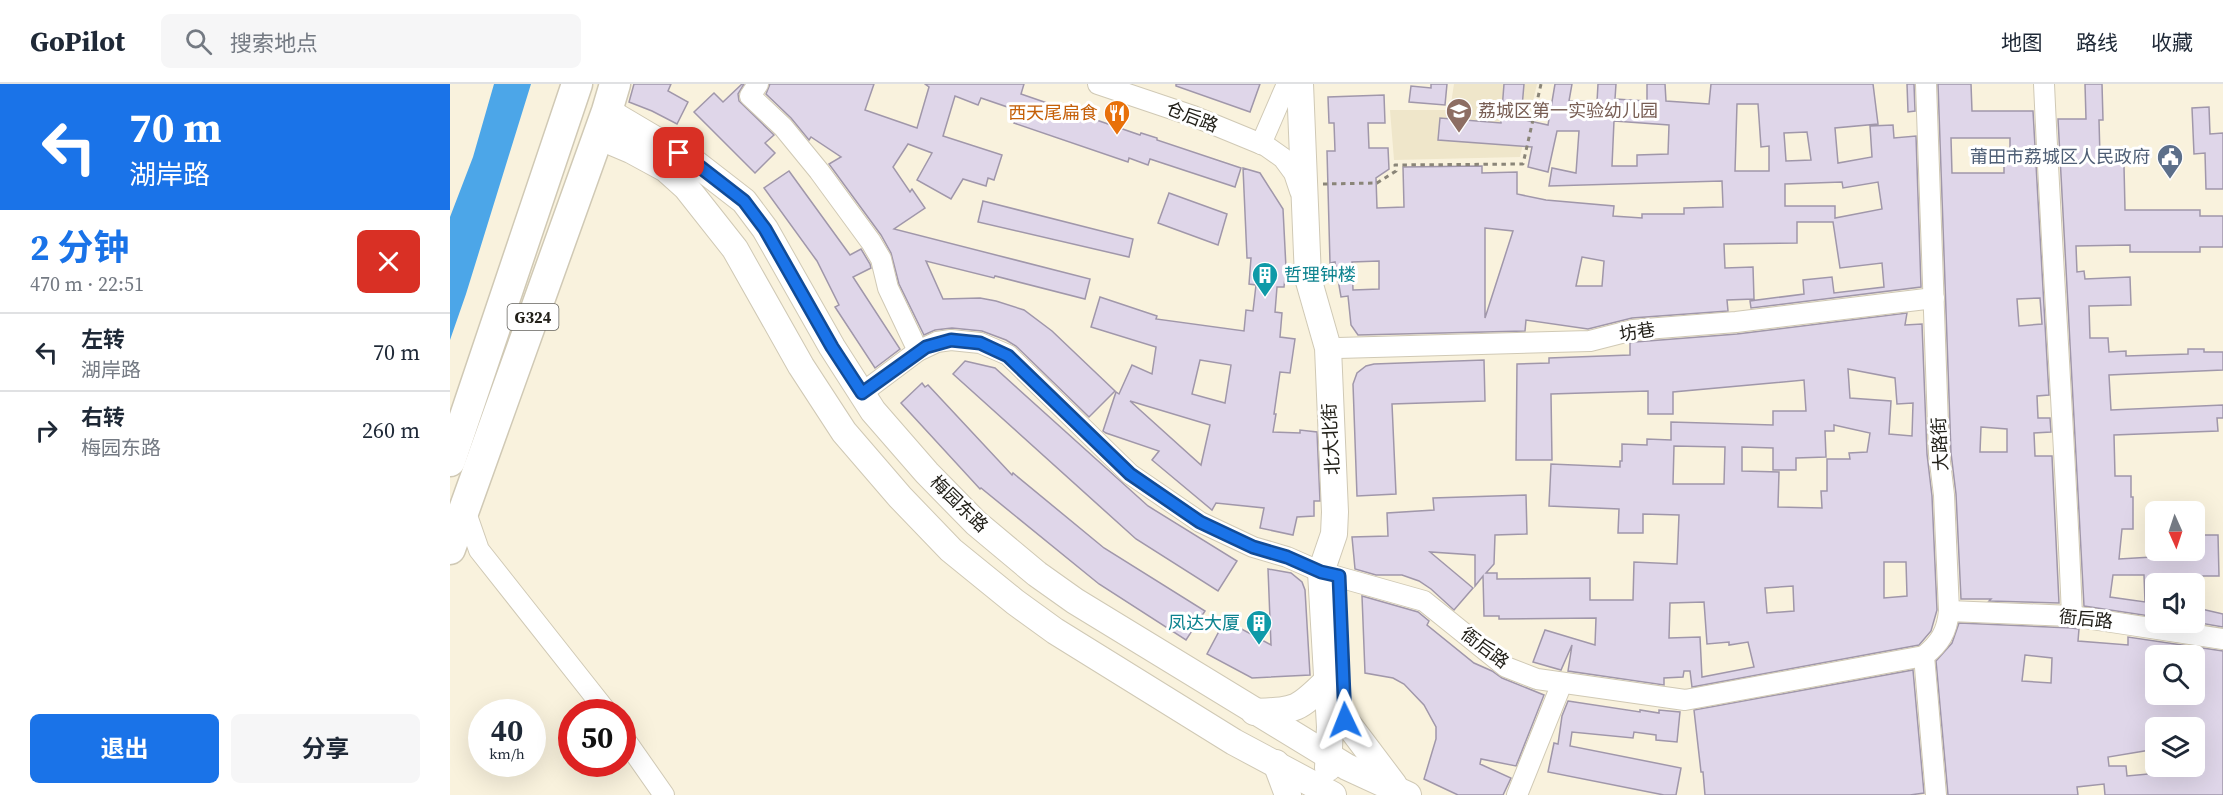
<!DOCTYPE html>
<html lang="zh">
<head>
<meta charset="utf-8">
<style>
	body { margin:0; font-family:"Source Serif 4","Noto Sans SC",serif; background:#f6f6f7; color:#1f2937; height:100vh; display:flex; flex-direction:column; font-size:22px; white-space:nowrap }
	* { box-sizing:border-box; margin:0 }
	p { font-size:20px; color:#747a83 }
	.icon { flex:none; width:33px; height:33px; fill:none; stroke:currentColor; stroke-width:2; stroke-linecap:round; stroke-linejoin:round }
	.map { position:relative; flex:1; overflow:hidden }
	.sheet { display:flex; flex-direction:column; background:#fff; width:450px }
	.sheet>* { flex:none }
	.banner { background:#1a73e8; color:#fff; overflow:hidden }
	.needle { width:39px; rotate:177deg }
	.controls { position:absolute; left:1695px; top:417px; display:grid; gap:12px }
	.controls a { display:grid; place-items:center; width:60px; height:60px; border-radius:9px; background:#fff; box-shadow:0 6px 24px #0002; font-size:30px }
	.speed { position:absolute; left:18px; top:615px; display:flex; gap:12px; font-size:30px; font-weight:700; text-align:center }
	.speed>* { display:grid; place-content:center; width:78px; height:78px; border-radius:50%; background:#fff; box-shadow:0 6px 24px #0002; line-height:1 }
	.speed small { font-size:15px; font-weight:400 }
	.speed .limit { border:9px solid #d22; background:#fff; color:#111 }
	.pin { position:absolute; display:grid; place-items:center; width:51px; height:51px; color:#fff; margin:-26px; border-radius:12px; box-shadow:0 3px 9px #0006 }
	.me { position:absolute; width:66px; margin:-33px; rotate:358deg; stroke-linejoin:round; filter:drop-shadow(0 0 4px #0008) }
	.turn { display:flex; align-items:center; gap:21px; height:126px; padding:0 30px; font-size:27px }
	.turn .icon { width:78px; height:78px; stroke-width:2.5 }
	.turn b { display:block; font-size:42px; line-height:51px }
	.round { display:grid; place-items:center; flex:none; width:63px; height:63px; border-radius:9px; background:#f6f6f7 }
	.summary { display:flex; align-items:center; justify-content:space-between; height:102px; padding:0 30px }
	h1 { font-size:36px; font-weight:700; line-height:45px; color:#1a73e8 }
	.button { display:flex; gap:12px; margin-top:auto; padding:12px 30px }
	.button a { flex:1; height:69px; border-radius:9px; background:#1a73e8; color:#fff; font-size:24px; font-weight:700; line-height:69px; text-align:center }
	.button a+a { background:#f6f6f7; color:#1f2937 }
	ul { padding:0; list-style:none }
	li { display:flex; align-items:center; gap:18px; height:78px; padding:0 30px; border-top:2px solid #e0e1e3 }
	li div { flex:1 }
	li b { display:block; font-size:22px }
	li em { font-style:normal }
	header { display:flex; align-items:center; gap:36px; box-sizing:border-box; height:84px; padding:0 30px; background:#fff; border-bottom:2px solid #e0e1e3 }
	header strong { font-size:28px }
	nav { display:flex; gap:33px; margin-inline-start:auto; font-size:21px }
	.search { width:420px; height:54px; background:#f6f6f7; display:flex; align-items:center; gap:15px; box-sizing:border-box; padding:0 21px; border-radius:9px; color:#747a83; font-size:22px }
	main { display:flex; flex:1; min-height:0 }
	.map>svg:first-child { display:block }
	.built { fill:#efe6ca }
	.water { fill:#4ca6e8 }
	.building { fill:#dfd6e9; stroke:#a097aa; stroke-width:1.5; fill-rule:evenodd }
	.lines { fill:none; stroke-linecap:round; stroke-linejoin:round }
	.minor-casing { stroke:#d0c9b5; stroke-width:22 }
	.major-casing { stroke:#d0c9b5; stroke-width:28 }
	.highway-casing { stroke:#d0c9b5; stroke-width:33 }
	.path { stroke:#8a8578; stroke-width:3; stroke-dasharray:4.5 4.5; stroke-linecap:butt }
	.minor { stroke:#fff; stroke-width:20 }
	.major { stroke:#fff; stroke-width:26 }
	.highway { stroke:#fff; stroke-width:30 }
	.route-casing { stroke:#114b97; stroke-width:15 }
	.route { stroke:#1a73e8; stroke-width:10 }
	.labels { text-anchor:middle; stroke-width:6; stroke-linejoin:round; paint-order:stroke }
	.shield { fill:#fff; stroke:#64635e; stroke-width:1.5 }
	.shield-label { font-size:16px; font-weight:bold; fill:#222019 }
	.education-label { font-size:18px; fill:#785e54; stroke:#fff; text-anchor:start }
	.food-label { font-size:18px; fill:#c56008; stroke:#fff; text-anchor:end }
	.street-label { font-size:18px; fill:#222019; stroke:#fff }
	.service-label { font-size:18px; fill:#4e5e75; stroke:#fff; text-anchor:end }
	.culture-label { font-size:18px; fill:#0d838f; stroke:#fff; text-anchor:start }
</style>
</head>
<body>
<header>
<strong>GoPilot</strong>
<div class="search"><svg class="icon" aria-label="search" viewBox="0 0 24 24"><circle cx="10" cy="10" r="6"/><path d="M15 15l6 6"/></svg>搜索地点</div>
<nav><a>地图</a><a>路线</a><a>收藏</a></nav>
</header>
<main>
<section class="sheet">
<div class="banner">
<div class="turn"><svg class="icon" aria-label="left" viewBox="0 0 24 24"><path d="M17 20v-9H6M10 6l-5 5 5 5"/></svg><div><b>70 m</b>湖岸路</div></div>
</div>
<div class="summary"><div><h1>2 分钟</h1><p>470 m · 22:51</p></div><a class="round" style="background:#d93025;color:#fff"><svg class="icon" aria-label="close" viewBox="0 0 24 24"><path d="M6 6l12 12M18 6L6 18"/></svg></a></div>
<ul>
<li><svg class="icon" aria-label="left" viewBox="0 0 24 24"><path d="M17 20v-9H6M10 6l-5 5 5 5"/></svg><div><b>左转</b><p>湖岸路</p></div><em>70 m</em></li>
<li><svg class="icon" aria-label="right" viewBox="0 0 24 24"><path d="M7 20v-9h11M14 6l5 5-5 5"/></svg><div><b>右转</b><p>梅园东路</p></div><em>260 m</em></li>
</ul>
<div class="button"><a>退出</a><a>分享</a></div>
</section>
<div class="map">
<svg width="1773" height="711" viewBox="0 0 1773 711">
	<rect width="100%" height="100%" fill="#f9f2dd"/>
	<!-- built -->
	<path class="built" d="M 1004,0 L 1087,0 L 1070,73 L 944,76 L 940,26 L 1000,26 Z"/>
	<!-- water -->
	<path class="water" d="M 44,0 L 81,0 L 16,210 L 0,256 L 0,133 L 23,73 Z"/>
	<!-- building -->
	<g class="building">
		<path d="M 184,0 L 221,0 L 218,7 L 238,18 L 227,40 L 202,27 L 179,18 Z"/>
		<path d="M 292,0 L 294,0 L 288,10 L 289,17 L 324,51 L 315,59 L 325,69 L 305,89 L 244,28 L 264,9 L 273,18 Z"/>
		<path d="M 320,0 L 424,0 L 415,26 L 467,44 L 479,3 L 475,0 L 574,0 L 571,10 L 690,51 L 691,49 L 707,54 L 707,56 L 791,84 L 785,103 L 700,75 L 698,81 L 679,74 L 678,78 L 564,39 L 569,27 L 531,14 L 528,21 L 505,12 L 493,52 L 552,71 L 544,96 L 538,94 L 536,102 L 513,95 L 501,115 L 467,96 L 482,69 L 458,60 L 443,83 L 460,108 L 462,105 L 475,124 L 444,145 L 640,195 L 635,215 L 545,192 L 544,194 L 476,177 L 493,215 L 530,214 L 546,217 L 574,226 L 602,247 L 665,307 L 639,333 L 566,262 L 556,256 L 532,247 L 502,244 L 485,246 L 474,251 L 449,200 L 441,169 L 431,151 L 379,80 L 391,73 L 361,53 L 359,56 L 341,34 L 316,10 Z"/>
		<path d="M 726,0 L 810,0 L 800,28 L 726,2 Z"/>
		<path d="M 981,0 L 997,0 L 995,21 L 959,18 L 961,2 L 981,4 Z"/>
		<path d="M 1054,0 L 1074,0 L 1071,35 L 1098,41 L 1105,0 L 1122,0 L 1119,17 L 1147,18 L 1148,0 L 1166,0 L 1165,15 L 1197,17 L 1197,0 L 1215,0 L 1216,17 L 1259,20 L 1261,0 L 1423,0 L 1428,40 L 1385,44 L 1388,79 L 1422,73 L 1420,42 L 1443,41 L 1444,54 L 1466,52 L 1471,203 L 1301,224 L 1300,217 L 1354,210 L 1353,196 L 1382,193 L 1384,209 L 1434,203 L 1432,179 L 1390,184 L 1383,138 L 1347,138 L 1347,159 L 1274,160 L 1275,184 L 1303,183 L 1304,215 L 1277,216 L 1278,227 L 1182,234 L 1138,245 L 1076,236 L 1075,247 L 908,251 L 901,241 L 898,212 L 891,213 L 885,178 L 880,179 L 877,67 L 885,67 L 884,39 L 879,39 L 878,13 L 934,11 L 935,39 L 918,39 L 919,64 L 938,64 L 939,85 L 926,94 L 927,124 L 954,123 L 953,83 L 1032,82 L 1032,89 L 1067,88 L 1067,110 L 1096,116 L 1164,122 L 1163,132 L 1192,134 L 1192,130 L 1234,130 L 1234,124 L 1273,123 L 1272,97 L 1099,102 L 1102,84 L 1126,89 L 1129,47 L 1107,47 L 1098,88 L 1078,83 L 1082,63 L 988,56 L 990,34 L 1051,39 ZM 1287,20 L 1308,20 L 1311,63 L 1319,62 L 1319,87 L 1285,87 ZM 1164,37 L 1219,41 L 1218,70 L 1187,71 L 1187,82 L 1162,82 ZM 1357,48 L 1361,76 L 1336,77 L 1334,49 ZM 1392,98 L 1393,104 L 1428,98 L 1432,125 L 1385,134 L 1385,122 L 1335,122 L 1335,100 ZM 1035,144 L 1063,147 L 1035,234 ZM 1132,173 L 1154,177 L 1152,202 L 1126,202 ZM 929,177 L 929,205 L 903,206 L 902,178 Z"/>
		<path d="M 1457,0 L 1464,0 L 1465,27 L 1458,28 Z"/>
		<path d="M 1488,0 L 1521,0 L 1522,27 L 1583,27 L 1599,311 L 1587,312 L 1588,334 L 1600,334 L 1601,348 L 1584,349 L 1585,372 L 1602,372 L 1609,519 L 1539,517 L 1541,515 L 1511,515 L 1506,410 L 1501,369 ZM 1501,54 L 1560,54 L 1560,77 L 1554,78 L 1554,89 L 1502,89 ZM 1590,214 L 1592,240 L 1569,242 L 1567,215 ZM 1531,343 L 1557,345 L 1557,368 L 1530,368 Z"/>
		<path d="M 1635,0 L 1652,0 L 1653,36 L 1649,36 L 1650,73 L 1668,74 L 1674,82 L 1675,126 L 1750,126 L 1750,132 L 1773,132 L 1773,163 L 1750,163 L 1750,168 L 1680,168 L 1680,161 L 1626,162 L 1627,188 L 1634,187 L 1635,195 L 1680,193 L 1681,221 L 1639,222 L 1640,254 L 1658,254 L 1659,268 L 1676,267 L 1676,272 L 1738,270 L 1738,265 L 1754,265 L 1754,268 L 1773,268 L 1773,286 L 1659,291 L 1661,326 L 1773,321 L 1773,334 L 1767,334 L 1768,347 L 1664,351 L 1665,392 L 1681,392 L 1681,413 L 1683,413 L 1683,445 L 1672,445 L 1669,475 L 1702,473 L 1702,468 L 1750,466 L 1750,451 L 1768,451 L 1769,492 L 1741,492 L 1740,500 L 1706,500 L 1706,533 L 1634,522 L 1608,35 L 1636,35 ZM 1663,491 L 1694,491 L 1695,518 L 1660,513 Z"/>
		<path d="M 1759,23 L 1760,50 L 1773,49 L 1773,105 L 1756,105 L 1755,69 L 1744,70 L 1742,24 Z"/>
		<path d="M 793,84 L 810,89 L 833,125 L 836,184 L 834,203 L 827,203 L 825,228 L 832,229 L 830,253 L 845,255 L 840,289 L 830,288 L 824,330 L 826,330 L 823,348 L 850,349 L 850,346 L 867,348 L 870,417 L 864,417 L 864,432 L 847,433 L 843,451 L 810,444 L 814,424 L 766,419 L 762,426 L 702,376 L 709,367 L 656,349 L 653,347 L 666,308 L 669,310 L 682,281 L 702,290 L 706,263 L 641,243 L 650,213 L 707,232 L 706,235 L 794,247 L 796,226 L 803,227 L 806,201 L 799,200 L 801,174 L 797,174 ZM 750,276 L 781,281 L 775,319 L 742,310 ZM 680,317 L 760,341 L 751,381 Z"/>
		<path d="M 339,87 L 400,171 L 411,165 L 420,180 L 421,184 L 403,193 L 450,265 L 425,284 L 385,223 L 389,221 L 367,177 L 314,104 Z"/>
		<path d="M 719,109 L 777,130 L 768,161 L 708,139 Z"/>
		<path d="M 533,117 L 683,155 L 679,173 L 528,138 Z"/>
		<path d="M 1457,229 L 1455,241 L 1472,240 L 1477,370 L 1482,412 L 1487,526 L 1481,547 L 1469,561 L 1242,603 L 1240,587 L 1234,587 L 1233,593 L 1214,594 L 1214,601 L 1118,587 L 1122,561 L 1111,586 L 1083,578 L 1095,546 L 1145,561 L 1146,534 L 1049,535 L 1049,532 L 1034,532 L 1033,492 L 1025,502 L 1025,471 L 980,468 L 1023,504 L 1004,526 L 981,505 L 969,497 L 952,491 L 926,491 L 905,485 L 902,453 L 938,452 L 937,429 L 984,426 L 983,414 L 1076,411 L 1077,450 L 1045,451 L 1044,480 L 1036,489 L 1047,489 L 1047,495 L 1140,494 L 1140,516 L 1183,516 L 1184,478 L 1227,480 L 1229,431 L 1193,430 L 1193,449 L 1168,449 L 1169,425 L 1099,422 L 1101,380 L 1170,383 L 1170,377 L 1172,377 L 1172,360 L 1197,361 L 1197,355 L 1221,356 L 1221,338 L 1323,341 L 1323,327 L 1356,327 L 1354,296 L 1223,308 L 1223,330 L 1198,330 L 1198,307 L 1101,310 L 1102,376 L 1066,376 L 1067,280 L 1099,279 L 1099,274 L 1180,271 L 1180,259 L 1185,258 L 1287,250 ZM 1398,285 L 1445,294 L 1447,320 L 1463,319 L 1462,352 L 1439,350 L 1441,317 L 1400,314 ZM 1384,341 L 1420,349 L 1417,368 L 1399,369 L 1400,375 L 1377,375 L 1377,407 L 1371,407 L 1372,424 L 1328,423 L 1329,388 L 1292,387 L 1292,363 L 1323,364 L 1323,386 L 1346,386 L 1346,374 L 1376,373 L 1375,347 L 1384,347 ZM 1224,362 L 1275,363 L 1274,400 L 1223,400 ZM 1434,478 L 1456,478 L 1457,512 L 1434,514 ZM 1343,502 L 1344,527 L 1317,529 L 1315,504 ZM 1254,518 L 1257,560 L 1279,558 L 1279,561 L 1298,558 L 1304,583 L 1252,593 L 1250,553 L 1219,554 L 1220,519 Z"/>
		<path d="M 1034,276 L 1035,317 L 942,320 L 946,410 L 907,412 L 903,300 L 907,289 L 916,282 L 924,280 Z"/>
		<path d="M 515,277 L 545,284 L 698,422 L 787,477 L 768,507 L 686,455 L 503,290 Z"/>
		<path d="M 472,299 L 475,303 L 478,301 L 562,391 L 563,389 L 654,464 L 755,527 L 736,556 L 649,500 L 531,404 L 530,405 L 451,319 Z"/>
		<path d="M 818,485 L 841,489 L 852,498 L 855,506 L 860,591 L 802,594 L 757,570 L 775,536 L 821,561 Z"/>
		<path d="M 912,512 L 968,528 L 979,537 L 977,541 L 1024,579 L 1042,587 L 1052,594 L 1094,611 L 1066,682 L 1031,675 L 1030,680 L 1061,694 L 1053,711 L 1008,711 L 974,695 L 986,655 L 986,643 L 974,621 L 954,600 L 943,594 L 915,589 Z"/>
		<path d="M 1747,524 L 1773,530 L 1773,543 L 1744,538 Z"/>
		<path d="M 1509,539 L 1621,544 L 1629,545 L 1628,557 L 1678,561 L 1678,553 L 1773,567 L 1773,711 L 1655,711 L 1654,700 L 1627,703 L 1628,711 L 1498,711 L 1486,577 L 1502,559 ZM 1575,571 L 1602,574 L 1601,599 L 1572,597 ZM 1706,572 L 1744,572 L 1744,610 L 1706,610 ZM 1706,644 L 1744,644 L 1744,659 L 1751,658 L 1745,682 L 1709,682 L 1709,689 L 1677,692 L 1676,682 L 1659,682 L 1658,673 L 1706,665 Z"/>
		<path d="M 1463,586 L 1474,709 L 1460,711 L 1255,711 L 1253,688 L 1251,688 L 1244,626 Z"/>
		<path d="M 1118,617 L 1190,628 L 1190,626 L 1209,629 L 1209,626 L 1230,628 L 1227,658 L 1206,656 L 1206,651 L 1184,648 L 1183,654 L 1122,648 L 1120,662 L 1231,684 L 1226,711 L 1214,711 L 1098,688 L 1104,659 L 1108,660 L 1112,632 Z"/>
	</g>
	<g class="lines">
		<!-- minor casing -->
		<g class="minor-casing">
			<g id="minor">
				<path d="M 308,0 L 300,12 L 333,43 L 369,87 L 421,158 L 431,175 L 438,204 L 468,267"/>
				<path d="M 648,0 L 743,32 L 816,62 L 833,74 L 844,89 L 850,107"/>
				<path d="M 1476,0 L 1489,370 L 1494,411 L 1499,527 C 1497,548 1490,559 1474,572 L 1486,711"/>
				<path d="M 1594,0 C 1602,178 1615,355 1622,532"/>
				<path d="M 811,60 L 837,0"/>
				<path d="M 888,264 L 1140,257 L 1183,246 L 1286,238 L 1484,214"/>
				<path d="M 412,309 L 468,267 L 487,258 L 501,256 L 530,259 L 558,271 L 680,390 L 750,438 L 803,463 L 837,473 L 871,488 L 974,517 L 1056,583 L 1087,595 L 1235,616 L 1474,572"/>
				<path d="M 14,423 L 29,466 L 157,628"/>
				<path d="M 1499,527 L 1622,532 L 1773,555"/>
				<path d="M 172,651 L 214,711"/>
				<path d="M 1067,711 L 1112,599"/>
			</g>
		</g>
		<!-- major casing -->
		<g class="major-casing">
			<g id="major">
				<path d="M 850,0 L 858,194 L 878,264 L 885,428 L 884,450 L 871,488 L 880,643 L 878,684"/>
				<path d="M 157,27 L 245,79 L 294,117 L 315,145 L 382,263 L 423,327 L 477,389 L 526,439 L 587,490 L 625,517 L 897,683 L 958,711"/>
				<path d="M 148,52 L 181,66 L 216,85 L 236,103 L 285,165 L 351,282 L 394,348 L 450,413 L 501,466 L 565,518 L 605,547 L 784,658 L 883,711"/>
				<path d="M 804,628 C 846,626 847,627 877,597"/>
				<path d="M 895,636 L 944,701"/>
				<path d="M 826,679 L 838,711"/>
			</g>
		</g>
		<!-- highway casing -->
		<g class="highway-casing">
			<g id="highway">
				<path d="M 0,377 L 127,0"/>
				<path d="M 0,465 L 157,27 L 165,0"/>
			</g>
		</g>
		<!-- path -->
		<path class="path" d="M 873,100 L 927,99 L 946,87 L 945,81 L 1073,80 L 1091,0"/>
		<!-- minor -->
		<use href="#minor" class="minor"/>
		<!-- major -->
		<use href="#major" class="major"/>
		<!-- highway -->
		<use href="#highway" class="highway"/>
	</g>
	<g class="lines">
		<!-- route casing -->
		<g class="route-casing">
			<path id="route" d="M 229,69 L 245,79 L 294,117 L 315,145 L 382,263 L 412,309 L 476,263 L 501,256 L 530,259 L 558,272 L 680,390 L 750,438 L 803,463 L 837,473 L 871,488 L 889,492 L 895,636"/>
		</g>
		<!-- route -->
		<use href="#route" class="route"/>
	</g>
	<!-- icons -->
	<defs>
		<g id="school-pin" transform="scale(1.35)"><path d="M0 17L-7.5 6A9.5 9.5 0 1 1 7.5 6Z" fill="#8d6e63" stroke="#fff"/><path d="M0-5L7-2L0 1L-7-2ZM-4 1L0 2.5L4 1V4Q0 6-4 4Z" fill="#fff"/></g>
		<g id="restaurant-pin" transform="scale(1.35)"><path d="M0 17L-7.5 6A9.5 9.5 0 1 1 7.5 6Z" fill="#e8710a" stroke="#fff"/><path d="M-5-6h1v4h1v-4h1v4h1v-4h1v5L-1.5 .5V6h-2V.5L-5-1ZM5-6V6H3V1.5H1.5Q1.5-4 5-6Z" fill="#fff"/></g>
		<g id="civic-pin" transform="scale(1.35)"><path d="M0 17L-7.5 6A9.5 9.5 0 1 1 7.5 6Z" fill="#5c6f8a" stroke="#fff"/><path d="M-.6-6.5H3V-4.5H.6V-3L4-1V1h2V6H-6V1h2V-1L-.6-3ZM-1.2 2.5V6h2.4V2.5Z" fill="#fff"/></g>
		<g id="building-pin" transform="scale(1.35)"><path d="M0 17L-7.5 6A9.5 9.5 0 1 1 7.5 6Z" fill="#0f9aa8" stroke="#fff"/><path d="M-4-6H4V6H1V3H-1V6H-4ZM-2.5-4.3h1.7v1.8h-1.7ZM.8-4.3h1.7v1.8H.8ZM-2.5-1h1.7V.8h-1.7ZM.8-1h1.7V.8H.8Z" fill="#fff"/></g>
	</defs>
	<g fill-rule="evenodd">
		<use href="#school-pin" x="1009" y="27"/>
		<use href="#restaurant-pin" x="667" y="29"/>
		<use href="#civic-pin" x="1720" y="73"/>
		<use href="#building-pin" x="815" y="191"/>
		<use href="#building-pin" x="809" y="539"/>
	</g>
	<g class="labels">
		<!-- shield labels -->
		<rect class="shield" x="57.5" y="220" width="51" height="26" rx="4.5"/>
		<g class="shield-label">
			<text x="83" y="239">G324</text>
		</g>
		<!-- education labels -->
		<g class="education-label">
			<text x="1028" y="33">荔城区第一实验幼儿园</text>
		</g>
		<!-- food labels -->
		<g class="food-label">
			<text x="648" y="35">西天尾扁食</text>
		</g>
		<!-- street labels -->
		<g class="street-label">
			<text transform="translate(742 33) rotate(21)" y="6">仓后路</text>
			<text transform="translate(1187 248) rotate(-9)" y="6">坊巷</text>
			<text transform="translate(881 355) rotate(-93)" y="6">北大北街</text>
			<text transform="translate(1490 360) rotate(-93)" y="6">大路街</text>
			<text transform="translate(509 420) rotate(44)" y="6">梅园东路</text>
			<text transform="translate(1636 535) rotate(6)" y="6">衙后路</text>
			<text transform="translate(1035 564) rotate(37)" y="6">衙后路</text>
		</g>
		<!-- service labels -->
		<g class="service-label">
			<text x="1700" y="79">莆田市荔城区人民政府</text>
		</g>
		<!-- culture labels -->
		<g class="culture-label">
			<text x="834" y="197">哲理钟楼</text>
			<text x="790" y="545" text-anchor="end">凤达大厦</text>
		</g>
	</g>
</svg>
<div class="controls">
<a><svg class="needle" viewBox="-14 -14 28 28"><path d="M0-13l5 13h-10z" fill="#e53935"/><path d="M0 13l5-13h-10z" fill="#747a83"/></svg></a>
<a><svg class="icon" aria-label="sound" viewBox="0 0 24 24"><path d="M4 9h4l5-4v14l-5-4H4zM17 9q2 3 0 6"/></svg></a>
<a><svg class="icon" aria-label="search" viewBox="0 0 24 24"><circle cx="10" cy="10" r="6"/><path d="M15 15l6 6"/></svg></a>
<a><svg class="icon" aria-label="layers" viewBox="0 0 24 24"><path d="M12 4l9 5-9 5-9-5zM3 14l9 5 9-5"/></svg></a>
</div>
<div class="speed"><div>40<small>km/h</small></div><div class="limit">50</div></div>
<div class="pin" style="left:229px;top:69px;background:#d93025"><svg class="icon" aria-label="arrive" viewBox="0 0 24 24"><path d="M6 21V4h12l-3 4 3 4H6"/></svg></div>
<svg class="me" style="left:895px;top:636px" viewBox="-20 -20 40 40"><path d="M0-17L14 15 0 8-14 15z" fill="#1a73e8" stroke="#fff" stroke-width="4"/></svg>
</div>
</main>
</body>
</html>
